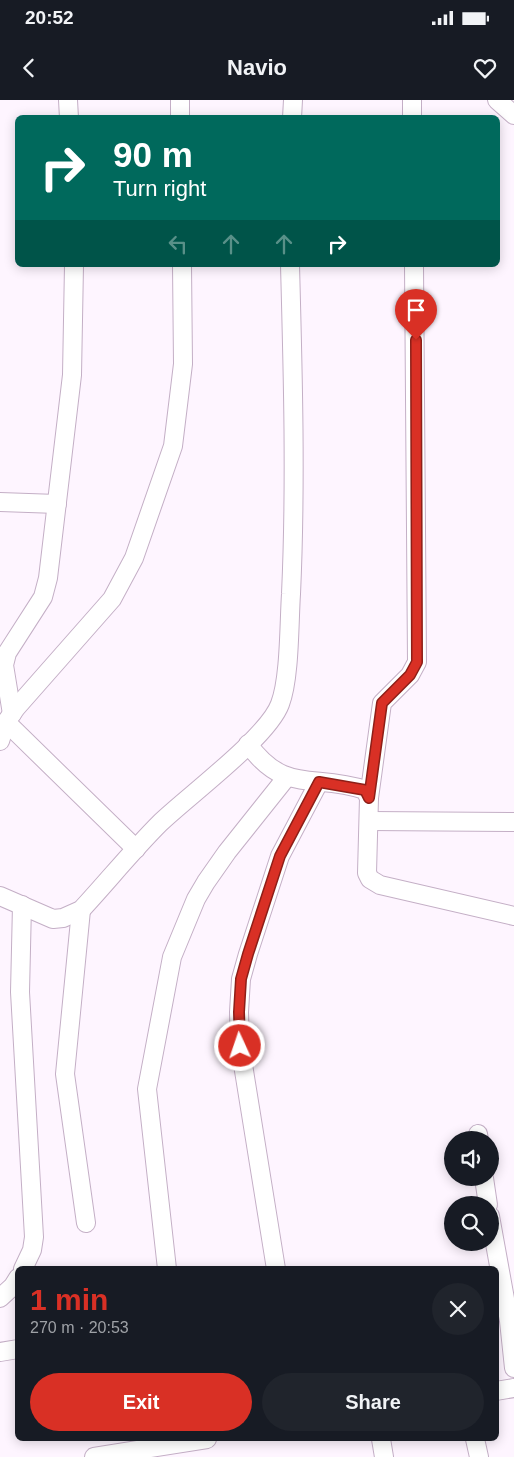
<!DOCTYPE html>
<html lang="en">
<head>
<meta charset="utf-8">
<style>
	body { margin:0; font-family:Arial,sans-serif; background:#20242c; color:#f1f3f6; height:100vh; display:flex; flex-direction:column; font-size:19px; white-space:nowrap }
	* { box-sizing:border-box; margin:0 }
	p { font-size:16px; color:#9ea1a6 }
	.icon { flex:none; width:28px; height:28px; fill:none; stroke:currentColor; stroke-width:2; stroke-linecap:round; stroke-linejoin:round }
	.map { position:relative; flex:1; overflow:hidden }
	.sheet { position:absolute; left:15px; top:1166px; width:484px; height:175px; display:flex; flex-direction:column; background:#171b24; border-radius:8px; box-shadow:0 2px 12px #0003 }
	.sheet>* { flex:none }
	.banner { position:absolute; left:15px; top:15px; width:485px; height:152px; border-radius:8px; box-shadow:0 2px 12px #0003; background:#00695c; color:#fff; overflow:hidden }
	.tools { position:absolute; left:444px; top:1031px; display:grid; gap:10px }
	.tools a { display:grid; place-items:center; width:55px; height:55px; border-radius:50%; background:#171b24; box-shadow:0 2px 12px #0003; font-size:25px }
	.pin { position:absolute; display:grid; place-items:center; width:42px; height:42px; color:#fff; margin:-51px -21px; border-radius:50% 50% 50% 0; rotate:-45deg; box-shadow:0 0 5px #0007 }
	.pin .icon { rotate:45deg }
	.me { position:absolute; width:55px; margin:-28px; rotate:357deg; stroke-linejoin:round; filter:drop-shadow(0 0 4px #0008) }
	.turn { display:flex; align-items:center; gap:18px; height:105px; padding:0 15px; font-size:22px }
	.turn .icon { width:65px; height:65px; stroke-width:2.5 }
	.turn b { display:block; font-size:35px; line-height:42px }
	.lanes { display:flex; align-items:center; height:48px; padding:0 15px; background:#0003; justify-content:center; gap:25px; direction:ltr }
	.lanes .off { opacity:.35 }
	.round { display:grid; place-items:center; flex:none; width:52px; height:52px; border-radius:26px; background:#20242c }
	.headline { display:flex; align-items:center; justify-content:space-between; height:85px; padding:0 15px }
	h1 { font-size:30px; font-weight:800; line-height:38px; color:#d93025 }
	.primary-button { display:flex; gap:10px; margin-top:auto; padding:10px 15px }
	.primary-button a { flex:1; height:58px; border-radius:30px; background:#d93025; color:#fff; font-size:20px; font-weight:800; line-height:58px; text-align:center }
	.primary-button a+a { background:#20242c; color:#f1f3f6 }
	.status { display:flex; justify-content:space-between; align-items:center; height:35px; padding:0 25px; background:#171b24; direction:ltr }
	.status svg { height:14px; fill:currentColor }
	header { display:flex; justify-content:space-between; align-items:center; height:65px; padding:0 15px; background:#171b24; font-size:22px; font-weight:800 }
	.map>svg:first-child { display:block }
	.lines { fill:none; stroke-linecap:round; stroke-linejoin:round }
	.minor-casing { stroke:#c4afc6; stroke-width:20 }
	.minor { stroke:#fff; stroke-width:18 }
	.route-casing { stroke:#8d1f18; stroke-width:12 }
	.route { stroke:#d93025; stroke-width:9 }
</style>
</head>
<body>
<div class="status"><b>20:52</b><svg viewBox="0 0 49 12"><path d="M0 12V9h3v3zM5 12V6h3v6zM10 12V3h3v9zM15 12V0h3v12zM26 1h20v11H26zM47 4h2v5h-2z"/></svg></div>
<header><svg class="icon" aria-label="back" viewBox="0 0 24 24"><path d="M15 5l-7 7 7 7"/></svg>Navio<svg class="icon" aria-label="heart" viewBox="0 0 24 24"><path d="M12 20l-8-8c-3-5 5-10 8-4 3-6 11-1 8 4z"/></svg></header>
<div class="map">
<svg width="514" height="1357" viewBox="0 0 514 1357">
	<rect width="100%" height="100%" fill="#fef5ff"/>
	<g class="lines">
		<!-- minor casing -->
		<g class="minor-casing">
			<g id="minor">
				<path d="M 68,0 L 69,18"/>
				<path d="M 180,0 L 180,18"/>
				<path d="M 412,0 L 412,18"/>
				<path d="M 497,0 L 514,15"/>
				<path d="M 292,18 L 293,0"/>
				<path d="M 0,402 L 57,404"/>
				<path d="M 12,614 L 4,565 L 7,553 L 43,497 L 48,478 L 72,275 L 74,165"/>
				<path d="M 6,622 L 136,749"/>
				<path d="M 0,641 L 6,622 L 16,608 L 112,499 L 134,458 L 173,346 L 183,264 L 182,165"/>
				<path d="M 248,644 C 285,695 314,673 365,690 L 369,698 L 367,773 L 370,779 L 380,785 L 514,816"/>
				<path d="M 369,698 L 382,603 L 410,575 L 417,562 L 414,165"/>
				<path d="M 369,721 L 514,722"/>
				<path d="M 0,796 L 53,819 L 63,818 L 81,810 C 107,782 132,751 160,723 C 188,696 268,637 280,604 C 290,578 289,523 291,494 C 296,385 293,275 290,165"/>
				<path d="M 22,805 L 20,892 L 34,1137 L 32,1150 L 23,1169"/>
				<path d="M 81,810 L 65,974 L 86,1123"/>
				<path d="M 478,1034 L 479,1040"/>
				<path d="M 484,1078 L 488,1105"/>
				<path d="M 490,1116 L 509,1221 L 514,1268"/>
				<path d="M 167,1169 L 147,989 L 172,857 L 196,799 L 206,782 L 227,752 L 286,678"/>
				<path d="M 276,1169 L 240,946 L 239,912 L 241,879 L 248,854 L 280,756 L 319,682"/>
				<path d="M 0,1198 L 13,1186 L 18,1178"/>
				<path d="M 0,1252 L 18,1249"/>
				<path d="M 496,1291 L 514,1288"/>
				<path d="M 381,1339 L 384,1357"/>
				<path d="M 475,1339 L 479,1357"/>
				<path d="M 94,1357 L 207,1339"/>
			</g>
		</g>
		<!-- minor -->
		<use href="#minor" class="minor"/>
	</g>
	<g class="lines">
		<!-- route casing -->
		<g class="route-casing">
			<path id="route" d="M 240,946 L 239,912 L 241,879 L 248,854 L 280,756 L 319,682 L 365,690 L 369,698 L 382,603 L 410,575 L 417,562 L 416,240"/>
		</g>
		<!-- route -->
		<use href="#route" class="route"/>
	</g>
</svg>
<div class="tools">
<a><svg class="icon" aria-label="sound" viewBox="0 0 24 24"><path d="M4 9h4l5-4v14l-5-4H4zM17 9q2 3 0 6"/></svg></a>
<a><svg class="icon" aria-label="search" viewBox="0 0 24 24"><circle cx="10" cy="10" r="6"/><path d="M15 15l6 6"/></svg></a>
</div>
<div class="pin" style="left:416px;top:240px;background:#d93025"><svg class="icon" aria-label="arrive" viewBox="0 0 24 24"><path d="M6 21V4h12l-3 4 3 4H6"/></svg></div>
<svg class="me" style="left:240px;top:946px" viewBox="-20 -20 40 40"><circle r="17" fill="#d93025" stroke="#fff" stroke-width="3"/><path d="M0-11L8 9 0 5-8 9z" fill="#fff"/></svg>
<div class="banner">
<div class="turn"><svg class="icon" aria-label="right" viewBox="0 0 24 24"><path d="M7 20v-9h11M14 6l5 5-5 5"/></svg><div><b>90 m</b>Turn right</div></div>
<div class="lanes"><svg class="icon off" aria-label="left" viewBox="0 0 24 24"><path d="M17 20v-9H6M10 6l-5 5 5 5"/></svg><svg class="icon off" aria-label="ahead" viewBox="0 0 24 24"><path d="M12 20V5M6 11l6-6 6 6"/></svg><svg class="icon off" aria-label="ahead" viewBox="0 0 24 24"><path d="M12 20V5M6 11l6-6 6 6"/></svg><svg class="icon" aria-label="right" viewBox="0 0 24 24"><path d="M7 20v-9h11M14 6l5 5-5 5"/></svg></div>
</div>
<section class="sheet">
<div class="headline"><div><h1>1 min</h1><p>270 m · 20:53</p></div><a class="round"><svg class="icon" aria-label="close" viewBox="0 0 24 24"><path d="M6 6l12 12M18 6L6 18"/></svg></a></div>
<div class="primary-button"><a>Exit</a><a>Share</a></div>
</section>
</div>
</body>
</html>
